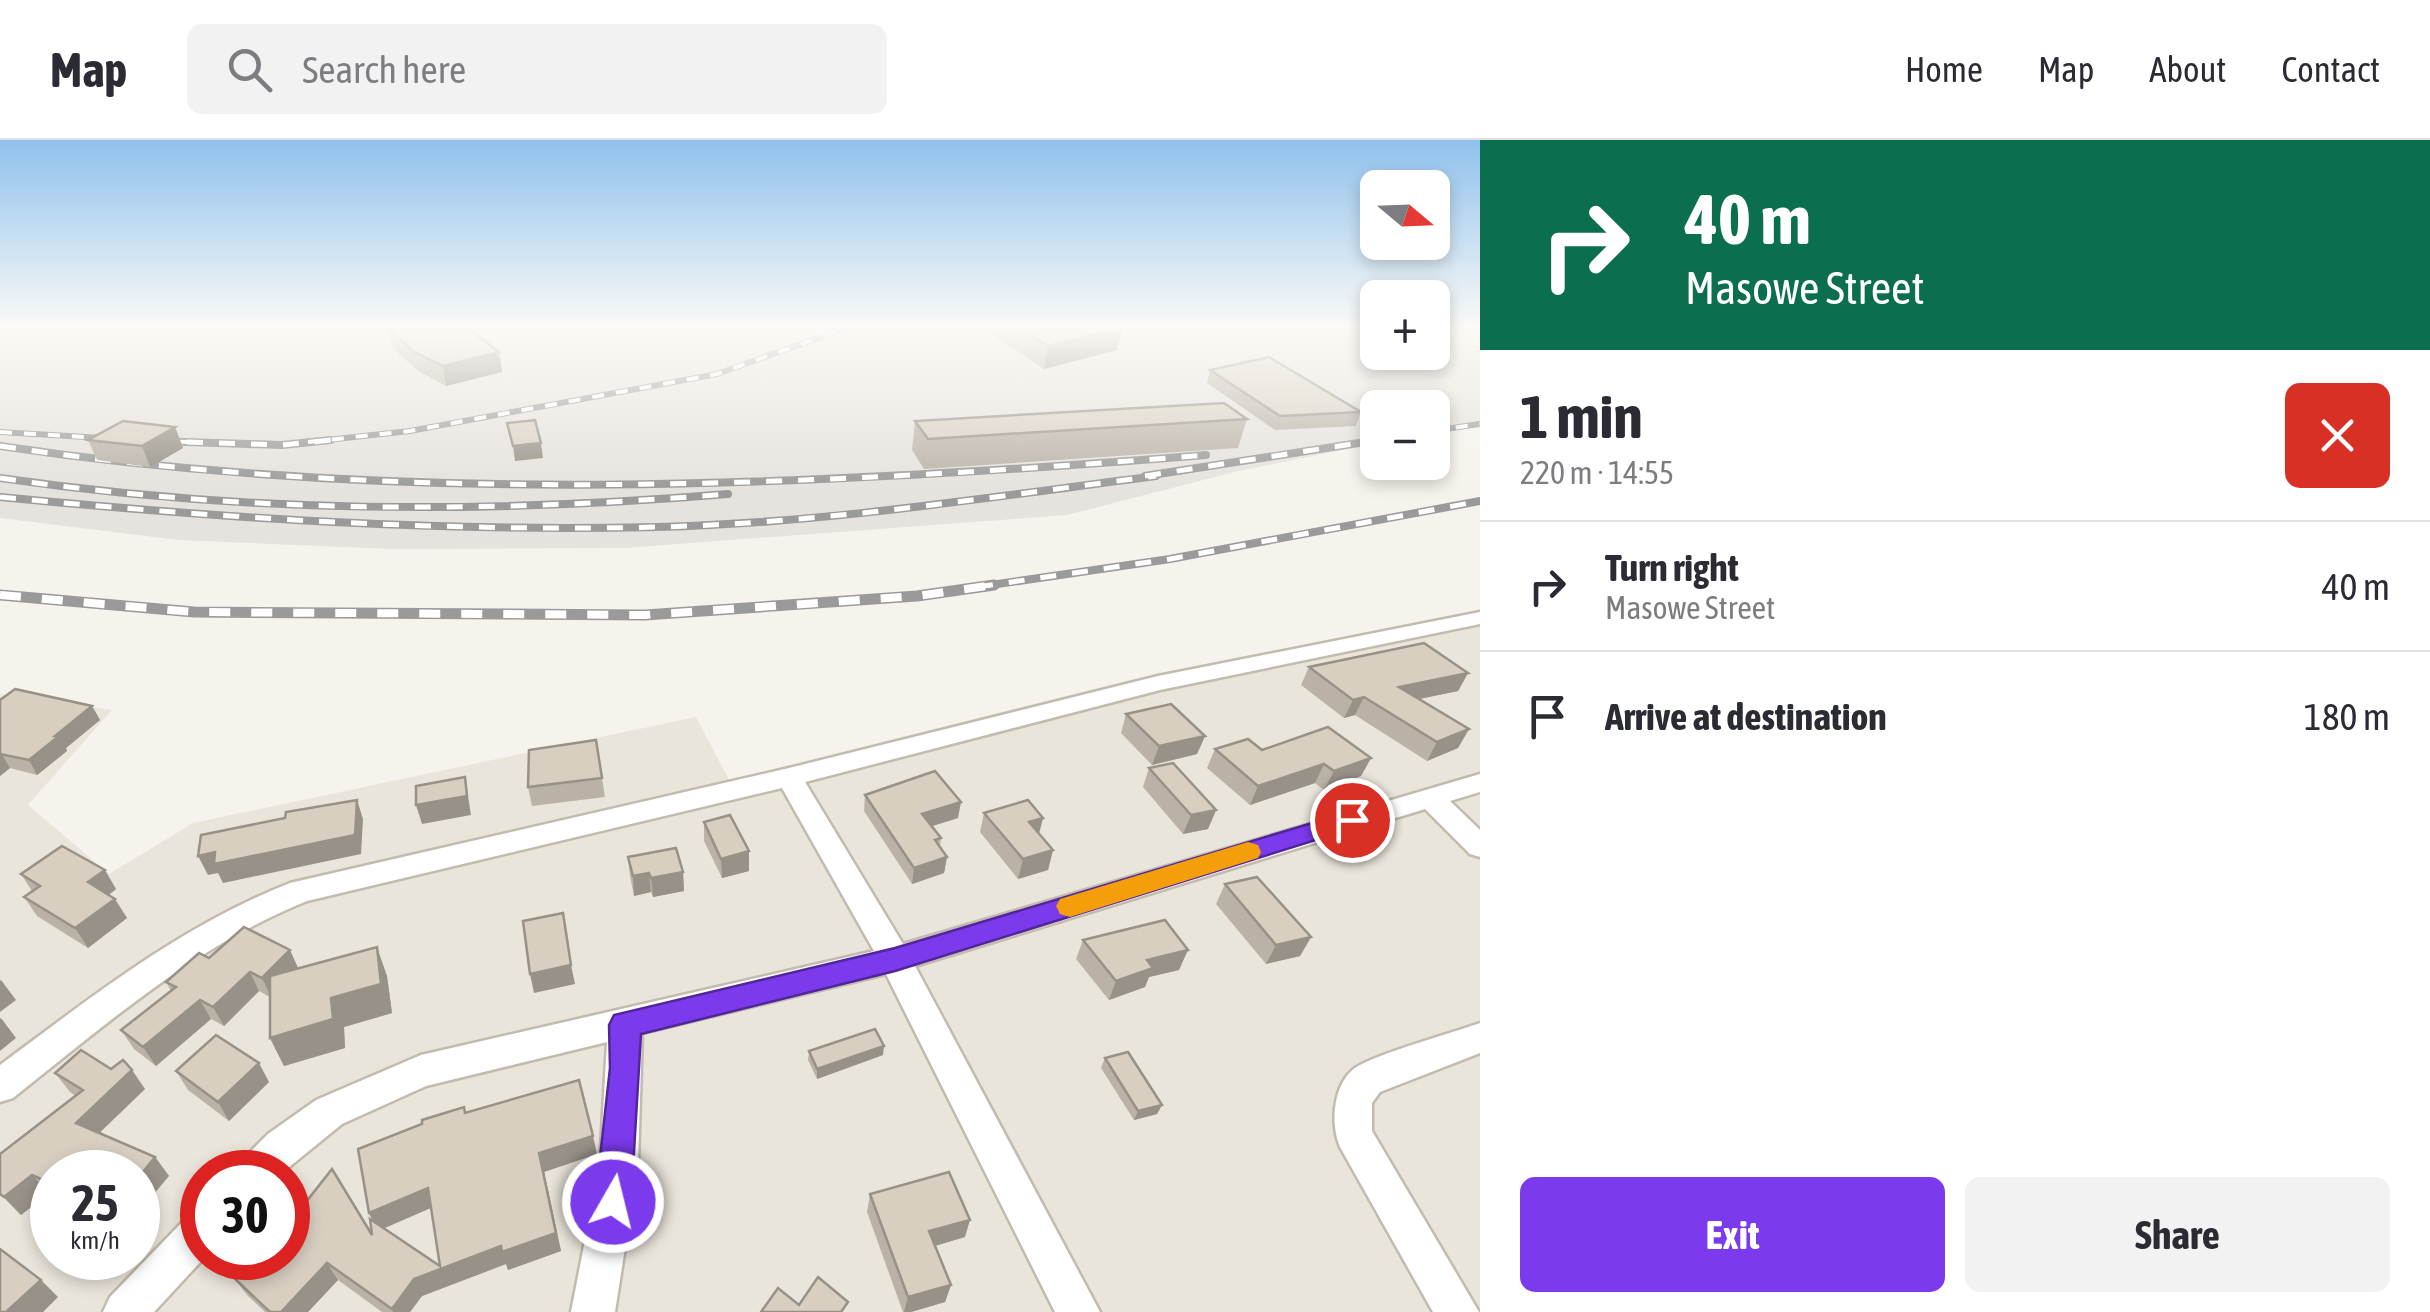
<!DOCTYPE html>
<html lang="en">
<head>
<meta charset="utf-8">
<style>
	body { margin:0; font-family:"Asap Condensed",sans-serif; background:#f2f2f3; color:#2b2b33; height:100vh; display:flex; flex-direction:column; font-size:38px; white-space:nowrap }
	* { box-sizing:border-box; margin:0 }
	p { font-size:32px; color:#7c7c81 }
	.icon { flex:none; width:55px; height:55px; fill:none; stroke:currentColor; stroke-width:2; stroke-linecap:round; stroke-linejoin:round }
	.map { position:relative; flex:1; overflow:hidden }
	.panel { display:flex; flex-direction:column; background:#fff; width:950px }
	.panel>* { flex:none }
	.top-card { background:#0b6e4f; color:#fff; overflow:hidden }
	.needle { width:65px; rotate:109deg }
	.tools { position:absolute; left:1360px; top:30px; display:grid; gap:20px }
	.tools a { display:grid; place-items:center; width:90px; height:90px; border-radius:15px; background:#fff; box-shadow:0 5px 15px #0003; font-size:50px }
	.speed { position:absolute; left:30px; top:1010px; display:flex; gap:20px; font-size:50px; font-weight:700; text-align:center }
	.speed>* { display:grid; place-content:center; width:130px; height:130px; border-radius:50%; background:#fff; box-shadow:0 5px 15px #0003; line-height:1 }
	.speed small { font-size:25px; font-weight:400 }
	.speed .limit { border:15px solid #d22; background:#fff; color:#111 }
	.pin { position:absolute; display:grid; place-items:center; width:85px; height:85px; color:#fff; margin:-42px; border:5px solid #fff; border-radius:50%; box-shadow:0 2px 10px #0007 }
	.me { position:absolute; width:110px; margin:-55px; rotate:8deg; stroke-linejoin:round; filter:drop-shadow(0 0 8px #0008) }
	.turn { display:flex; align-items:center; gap:35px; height:210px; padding:0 40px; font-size:45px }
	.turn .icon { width:130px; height:130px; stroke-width:2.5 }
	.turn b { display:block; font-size:70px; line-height:85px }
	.round { display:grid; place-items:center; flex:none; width:105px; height:105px; border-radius:15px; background:#f2f2f3 }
	.head { display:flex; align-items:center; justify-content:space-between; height:170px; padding:0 40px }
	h1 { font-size:60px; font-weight:700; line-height:75px }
	.primary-button { display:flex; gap:20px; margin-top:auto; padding:20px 40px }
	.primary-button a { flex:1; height:115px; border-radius:15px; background:#7c3aed; color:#fff; font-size:40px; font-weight:700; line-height:115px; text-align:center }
	.primary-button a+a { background:#f2f2f3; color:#2b2b33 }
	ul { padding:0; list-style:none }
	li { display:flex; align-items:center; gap:30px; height:130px; padding:0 40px; border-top:2px solid #e1e1e2 }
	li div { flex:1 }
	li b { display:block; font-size:38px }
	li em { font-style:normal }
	header { display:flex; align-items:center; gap:60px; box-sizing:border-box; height:140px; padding:0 50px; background:#fff; border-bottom:2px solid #e1e1e2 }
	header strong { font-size:48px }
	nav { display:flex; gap:55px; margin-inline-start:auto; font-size:35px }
	.search { width:700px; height:90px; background:#f2f2f3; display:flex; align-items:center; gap:25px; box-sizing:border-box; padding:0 35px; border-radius:15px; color:#7c7c81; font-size:38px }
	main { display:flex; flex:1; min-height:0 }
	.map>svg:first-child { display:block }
	.residential { fill:#eae5da; fill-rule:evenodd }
	.industrial { fill:#e6e2dd }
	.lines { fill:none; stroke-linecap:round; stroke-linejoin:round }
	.minor-casing { stroke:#c2bbae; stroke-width:5 }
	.minor { fill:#fff; fill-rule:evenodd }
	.rail-far2-casing { stroke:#9a9a9a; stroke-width:6 }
	.rail-far1-casing { stroke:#9a9a9a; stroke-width:8 }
	.rail-casing { stroke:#9a9a9a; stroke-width:11 }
	.rail-far2 { stroke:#fff; stroke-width:4; stroke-dasharray:12; stroke-linecap:butt }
	.rail-far1 { stroke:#fff; stroke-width:5; stroke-dasharray:16; stroke-linecap:butt }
	.rail { stroke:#fff; stroke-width:8; stroke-dasharray:21; stroke-linecap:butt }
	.wall { fill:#bab2a6; fill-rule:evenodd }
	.shaded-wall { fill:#979187 }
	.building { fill:#d8cfc1; stroke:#979187; stroke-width:2.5 }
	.route { fill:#7c3aed; stroke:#51269a; stroke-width:2.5 }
	.slow { fill:#f59e0b }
</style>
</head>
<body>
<header>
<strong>Map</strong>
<div class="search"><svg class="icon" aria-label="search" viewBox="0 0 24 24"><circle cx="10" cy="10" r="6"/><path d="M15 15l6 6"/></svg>Search here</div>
<nav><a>Home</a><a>Map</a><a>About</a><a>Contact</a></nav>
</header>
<main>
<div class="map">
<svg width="1480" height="1172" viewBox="0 0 1480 1172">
	<rect width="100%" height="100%" fill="#f6f3ec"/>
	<!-- residential -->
	<path class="residential" d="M 1480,485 L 1480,1172 L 0,1172 L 0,554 L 112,570 L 28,665 L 109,734 L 193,683 L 696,577 L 738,657 L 1214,534 ZM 52,1032 L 138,1032 L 138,1118 L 52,1118 ZM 202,1032 L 288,1032 L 288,1118 L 202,1118 Z"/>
	<!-- industrial -->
	<path class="industrial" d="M 0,188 L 1377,188 L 1378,212 L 1432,212 L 1433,188 L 1480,188 L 1480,282 L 1433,292 L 1432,268 L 1378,268 L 1377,303 L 1234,332 L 1067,375 L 625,408 L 391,409 L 178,400 L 0,378 Z"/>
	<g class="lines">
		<!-- minor casing -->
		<g class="minor-casing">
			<g id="minor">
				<path d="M 1480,472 L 1480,484 L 1160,550 L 805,642 L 903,804 L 1480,634 L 1480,652 L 1450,661 L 1480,690 L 1480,717 L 1470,714 L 1425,669 L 915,826 L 1100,1172 L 1055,1172 L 886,834 L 642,893 L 638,1024 L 615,1172 L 571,1172 L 600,1024 L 607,902 L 426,946 L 342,984 L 283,1032 L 238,1032 L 243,1019 L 268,994 L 316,960 L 421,915 L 874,811 L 782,648 L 307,761 C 195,806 106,884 13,958 L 0,962 L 0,925 C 93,856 181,786 290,743 L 789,628 L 1158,536 Z"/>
				<path d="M 1480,883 L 1480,913 L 1380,952 L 1372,963 L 1372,991 L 1479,1172 L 1433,1172 L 1340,1007 C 1330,984 1333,944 1355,928 C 1376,914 1452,893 1480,883 Z"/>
				<path d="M 202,1070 L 204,1118 L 154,1172 L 103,1172 L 110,1157 L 188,1076 Z"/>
			</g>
		</g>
		<!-- minor -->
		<use href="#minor" class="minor"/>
		<!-- rail-far2 casing -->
		<g class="rail-far2-casing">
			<g id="rail-far2">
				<path d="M 1432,291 L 1480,284"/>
				<path d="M 0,292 L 120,299"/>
				<path d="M 155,301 L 192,302"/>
				<path d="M 308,302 L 410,291 L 717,234 L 846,188"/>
				<path d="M 1364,302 L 1378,300"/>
			</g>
		</g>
		<!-- rail-far1 casing -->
		<g class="rail-far1-casing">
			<g id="rail-far1">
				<path d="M 155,301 L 282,305 L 331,300"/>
				<path d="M 0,306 C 398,365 806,347 1206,315"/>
				<path d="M 1145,336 L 1378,300"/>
				<path d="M 0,338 C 243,373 483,374 728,354"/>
				<path d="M 0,357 C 219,378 438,392 658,387 C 825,383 991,357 1156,336"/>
				<path d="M 977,447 L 1170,419 L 1480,361"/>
			</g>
		</g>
		<!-- rail casing -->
		<g class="rail-casing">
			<path id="rail" d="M 0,455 L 194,472 L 645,475 L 917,456 L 994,445"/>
		</g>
		<!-- rail-far2 -->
		<use href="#rail-far2" class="rail-far2"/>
		<!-- rail-far1 -->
		<use href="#rail-far1" class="rail-far1"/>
		<!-- rail -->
		<use href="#rail" class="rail"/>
	</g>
	<!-- wall -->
	<g class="wall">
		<path d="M 388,188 L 499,212 L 502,232 L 446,246 L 418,231 L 392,207 Z"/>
		<path d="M 983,188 L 1132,188 L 1122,189 L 1117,210 L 1044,229 Z"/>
		<path d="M 1210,230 L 1361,272 L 1356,286 L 1275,290 L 1207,243 Z"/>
		<path d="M 1247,279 L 1238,308 L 924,329 L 912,310 L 915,281 Z"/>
		<path d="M 175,287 L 183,308 L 150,327 L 97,320 L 88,300 Z"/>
		<path d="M 1309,527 L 1468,533 L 1458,551 L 1419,559 L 1469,589 L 1458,608 L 1427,621 L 1355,575 L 1344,578 L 1301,545 Z"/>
		<path d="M 0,560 L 92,566 L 100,580 L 66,608 L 67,611 L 37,635 L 10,628 L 0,636 Z"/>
		<path d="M 1126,574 L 1205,596 L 1197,614 L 1152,625 L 1121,593 Z"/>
		<path d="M 1215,609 L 1262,610 L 1371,618 L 1361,636 L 1324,650 L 1315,643 L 1250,665 L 1207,628 Z"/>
		<path d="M 1149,628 L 1216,670 L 1208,689 L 1183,694 L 1143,647 Z"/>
		<path d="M 602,638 L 605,657 L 532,666 L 528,647 Z"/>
		<path d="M 865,655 L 958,678 L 931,686 L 941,698 L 940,706 L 947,717 L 944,733 L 912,744 L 864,671 Z"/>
		<path d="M 984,673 L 1043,678 L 1039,694 L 1053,710 L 1048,730 L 1018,739 L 980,692 Z"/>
		<path d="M 704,682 L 749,731 L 722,738 L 704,701 Z"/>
		<path d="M 628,717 L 683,732 L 684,751 L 653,757 L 651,752 L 634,756 L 630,736 Z"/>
		<path d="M 21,734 L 116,749 L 109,755 L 127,778 L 88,808 L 37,776 L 24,757 L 32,751 Z"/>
		<path d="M 1225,744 L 1311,797 L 1300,816 L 1266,824 L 1216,764 Z"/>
		<path d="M 1083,800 L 1179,830 L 1149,837 L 1145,847 L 1109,860 L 1076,819 Z"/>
		<path d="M 209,818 L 298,829 L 387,836 L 392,873 L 344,887 L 345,908 L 284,926 L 270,898 L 270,857 L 259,851 L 224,886 L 211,879 L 156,926 L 134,909 L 121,890 L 171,851 L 166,842 Z"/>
		<path d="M 809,911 L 883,915 L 817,939 L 808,920 Z"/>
		<path d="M 1105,918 L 1162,965 L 1157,974 L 1134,980 L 1101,928 Z"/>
		<path d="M 176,931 L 269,942 L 229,981 L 188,950 Z"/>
		<path d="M 55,933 L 145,949 L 99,993 L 155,1017 L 169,1036 L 52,1032 L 52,1055 L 49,1053 L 21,1075 L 0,1054 L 76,956 L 70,952 Z"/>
		<path d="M 466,973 L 597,1014 L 544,1032 L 561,1111 L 508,1130 L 506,1124 L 422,1156 L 410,1172 L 382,1172 L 338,1140 L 308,1172 L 265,1172 L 247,1155 L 234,1138 L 372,1095 L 372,1080 L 369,1073 ZM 431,1068 L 440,1126 L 384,1088 Z"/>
		<path d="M 870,1054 L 965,1097 L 935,1106 L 951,1145 L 945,1162 L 911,1172 L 903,1172 L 867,1072 Z"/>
	</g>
	<!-- shaded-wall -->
	<g class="shaded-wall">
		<path d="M 1115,188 L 1132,188 L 1122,189 L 1117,210 L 1044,229 L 1048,206 Z"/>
		<path d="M 499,212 L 502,232 L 446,246 L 443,226 Z"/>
		<path d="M 175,287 L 183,308 L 150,327 L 142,306 Z"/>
		<path d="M 541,303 L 543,318 L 515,321 L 513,306 Z"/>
		<path d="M 1468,533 L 1458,551 L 1390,565 L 1399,547 Z"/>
		<path d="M 1364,557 L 1355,575 L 1344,578 L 1353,560 Z"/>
		<path d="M 92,566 L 100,580 L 66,608 L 67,611 L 37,635 L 29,620 Z"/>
		<path d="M 1469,589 L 1458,608 L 1427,621 L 1437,602 Z"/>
		<path d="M 1205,596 L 1197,614 L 1152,625 L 1159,606 Z"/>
		<path d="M 1,613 L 10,628 L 0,636 L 0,614 Z"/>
		<path d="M 1371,618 L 1361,636 L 1324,650 L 1334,631 Z"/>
		<path d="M 1324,624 L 1315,643 L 1250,665 L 1258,646 Z"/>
		<path d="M 465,637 L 471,675 L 422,684 L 416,665 Z"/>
		<path d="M 357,660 L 363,679 L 361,714 L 223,743 L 218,733 L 208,735 L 198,716 Z"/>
		<path d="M 961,662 L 958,678 L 920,690 L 922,674 Z"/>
		<path d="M 1216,670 L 1208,689 L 1183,694 L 1191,675 Z"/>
		<path d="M 1043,678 L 1038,697 L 1029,682 Z"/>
		<path d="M 1053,710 L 1048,730 L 1018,739 L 1023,719 Z"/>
		<path d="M 749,711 L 749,731 L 722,738 L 721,719 Z"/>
		<path d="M 947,717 L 944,733 L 912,744 L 914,728 Z"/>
		<path d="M 105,730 L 116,749 L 100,761 L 88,742 Z"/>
		<path d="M 683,732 L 684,751 L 653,757 L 651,738 Z"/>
		<path d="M 649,733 L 651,752 L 634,756 L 633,736 Z"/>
		<path d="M 115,759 L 127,778 L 88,808 L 75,788 Z"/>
		<path d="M 1311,797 L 1300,816 L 1266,824 L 1276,805 Z"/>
		<path d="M 377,807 L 387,836 L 392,873 L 344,887 L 345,908 L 284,926 L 270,898 L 331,858 Z"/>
		<path d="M 290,810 L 299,830 L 271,857 L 262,838 Z"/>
		<path d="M 1188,810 L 1179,830 L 1149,837 L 1145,847 L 1109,860 L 1116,841 L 1147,820 Z"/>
		<path d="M 571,825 L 575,844 L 534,853 L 530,834 Z"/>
		<path d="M 250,832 L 259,851 L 224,886 L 213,867 Z"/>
		<path d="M 1,840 L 16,860 L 0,872 L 0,841 Z"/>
		<path d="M 200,860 L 211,879 L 156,926 L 143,907 Z"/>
		<path d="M 1,878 L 16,898 L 0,911 L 0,879 Z"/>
		<path d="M 884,906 L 883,915 L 817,939 L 817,929 Z"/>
		<path d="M 259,923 L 269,942 L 229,981 L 218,962 Z"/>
		<path d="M 132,930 L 145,949 L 90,1002 L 76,983 Z"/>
		<path d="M 1162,965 L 1157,974 L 1134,980 L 1138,971 Z"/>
		<path d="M 593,996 L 597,1014 L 544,1032 L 561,1111 L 508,1130 L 506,1124 L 422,1156 L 410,1172 L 393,1172 L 392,1169 L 414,1139 L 501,1106 L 539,1013 Z"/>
		<path d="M 155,1017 L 169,1036 L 138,1073 L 138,1038 Z"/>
		<path d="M 32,1035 L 49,1053 L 21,1075 L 4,1057 Z"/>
		<path d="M 428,1048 L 435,1066 L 378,1091 L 369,1073 Z"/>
		<path d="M 970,1080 L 965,1097 L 924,1109 L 929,1091 Z"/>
		<path d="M 327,1123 L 338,1140 L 308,1172 L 281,1172 Z"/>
		<path d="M 41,1140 L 58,1157 L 43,1172 L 6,1172 Z"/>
		<path d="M 951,1145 L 945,1162 L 911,1172 L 904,1172 L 908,1157 Z"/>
	</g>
	<!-- building -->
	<g class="building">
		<path d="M 388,188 L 467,188 L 499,212 L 443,226 L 414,212 Z"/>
		<path d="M 1019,188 L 1122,188 L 1048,206 Z"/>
		<path d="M 1269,217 L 1361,272 L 1280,276 L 1210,230 Z"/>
		<path d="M 1224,263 L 1247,279 L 928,299 L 915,281 Z"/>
		<path d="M 535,280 L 541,303 L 513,306 L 507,283 Z"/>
		<path d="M 123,281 L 175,287 L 142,306 L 88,300 Z"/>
		<path d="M 1424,503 L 1468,533 L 1399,547 L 1469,589 L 1437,602 L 1364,557 L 1353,560 L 1309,527 Z"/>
		<path d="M 15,549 L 92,566 L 55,596 L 59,596 L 29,620 L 0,614 L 0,560 Z"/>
		<path d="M 1171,564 L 1205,596 L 1159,606 L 1126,574 Z"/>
		<path d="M 1328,587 L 1371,618 L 1334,631 L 1324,624 L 1258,646 L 1215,609 L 1248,599 L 1262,610 Z"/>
		<path d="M 596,600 L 602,638 L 528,647 L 529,610 Z"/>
		<path d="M 1173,623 L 1216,670 L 1191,675 L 1149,628 Z"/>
		<path d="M 935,631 L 961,662 L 922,674 L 941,698 L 935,700 L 947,717 L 914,728 L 865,655 Z"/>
		<path d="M 465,637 L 467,656 L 416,665 L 416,646 Z"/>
		<path d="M 357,660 L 355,695 L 214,724 L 215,712 L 198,716 L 201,695 L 285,678 L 286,672 Z"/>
		<path d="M 1028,660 L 1043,678 L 1029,682 L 1053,710 L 1023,719 L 984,673 Z"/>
		<path d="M 730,675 L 749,711 L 721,719 L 704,682 Z"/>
		<path d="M 62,706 L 105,730 L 88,742 L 115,759 L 75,788 L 24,757 L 40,746 L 21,734 Z"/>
		<path d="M 676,708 L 683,732 L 651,738 L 649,733 L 633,736 L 628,717 Z"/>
		<path d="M 1257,737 L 1311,797 L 1276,805 L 1225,744 Z"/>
		<path d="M 563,773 L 571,825 L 530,834 L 523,781 Z"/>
		<path d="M 1165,780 L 1188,810 L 1147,820 L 1153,828 L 1116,841 L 1083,800 Z"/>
		<path d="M 244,787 L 290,810 L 262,838 L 250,832 L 213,867 L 200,860 L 143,907 L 121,890 L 176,847 L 166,842 L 199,813 L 209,818 Z"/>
		<path d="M 377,807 L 381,844 L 331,858 L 333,879 L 270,898 L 270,836 Z"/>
		<path d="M 875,889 L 884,906 L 817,929 L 809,911 Z"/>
		<path d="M 216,895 L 259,923 L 218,962 L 176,931 Z"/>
		<path d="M 81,910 L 111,929 L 123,920 L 132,930 L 76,983 L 155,1017 L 138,1038 L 138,1032 L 52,1032 L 52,1044 L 32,1035 L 4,1057 L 0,1054 L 0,1014 L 83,950 L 55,933 Z"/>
		<path d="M 1128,912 L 1162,965 L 1138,971 L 1105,918 Z"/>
		<path d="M 579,940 L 593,996 L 539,1013 L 556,1093 L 502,1112 L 501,1106 L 414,1139 L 392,1169 L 327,1123 L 281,1172 L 270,1172 L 234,1138 L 255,1118 L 288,1118 L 288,1085 L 332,1029 L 372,1095 L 370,1079 L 440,1126 L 428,1048 L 369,1073 L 358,1009 L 422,984 L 422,980 L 464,967 L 465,973 Z"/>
		<path d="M 949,1032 L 970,1080 L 929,1091 L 951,1145 L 908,1157 L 870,1054 Z"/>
		<path d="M 0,1109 L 41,1140 L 6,1172 L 0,1172 Z"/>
		<path d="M 818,1137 L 848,1162 L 841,1172 L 761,1172 L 778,1148 L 799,1165 Z"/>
	</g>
	<!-- sky -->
	<linearGradient id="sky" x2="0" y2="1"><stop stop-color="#8fc1ec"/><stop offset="0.53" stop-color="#fbfaf6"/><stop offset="1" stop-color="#fbfaf6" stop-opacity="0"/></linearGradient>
	<rect width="1480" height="352" fill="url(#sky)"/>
	<!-- route -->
	<path class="route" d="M 1352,671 L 1365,680 L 1361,686 L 895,831 L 641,894 L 631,1062 L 626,1075 L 613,1080 L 600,1075 L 595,1062 L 610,928 L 609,885 L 614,875 L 895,808 Z"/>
	<!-- slow -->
	<path class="slow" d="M 1248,702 L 1258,705 L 1261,712 L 1258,718 L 1070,777 L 1060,774 L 1056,766 L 1060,759 Z"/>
</svg>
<div class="tools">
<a><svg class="needle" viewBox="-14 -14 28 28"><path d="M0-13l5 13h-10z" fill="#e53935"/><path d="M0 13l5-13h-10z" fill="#7c7c81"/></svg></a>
<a>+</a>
<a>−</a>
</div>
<div class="speed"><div>25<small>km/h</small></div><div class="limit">30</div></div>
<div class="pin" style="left:1352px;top:680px;background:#d93025"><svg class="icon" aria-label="arrive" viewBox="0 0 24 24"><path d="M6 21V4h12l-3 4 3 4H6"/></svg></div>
<svg class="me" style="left:613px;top:1062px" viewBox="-20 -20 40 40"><circle r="17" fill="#7c3aed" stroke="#fff" stroke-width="3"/><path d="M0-11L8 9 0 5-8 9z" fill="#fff"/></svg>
</div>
<section class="panel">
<div class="top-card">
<div class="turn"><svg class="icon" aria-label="right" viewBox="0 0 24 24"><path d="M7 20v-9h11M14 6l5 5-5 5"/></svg><div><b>40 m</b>Masowe Street</div></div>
</div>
<div class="head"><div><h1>1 min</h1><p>220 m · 14:55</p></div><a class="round" style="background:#d93025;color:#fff"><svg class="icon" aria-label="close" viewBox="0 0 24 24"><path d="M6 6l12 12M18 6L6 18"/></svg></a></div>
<ul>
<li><svg class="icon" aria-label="right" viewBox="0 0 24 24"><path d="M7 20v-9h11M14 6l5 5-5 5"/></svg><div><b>Turn right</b><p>Masowe Street</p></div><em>40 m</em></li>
<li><svg class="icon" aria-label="arrive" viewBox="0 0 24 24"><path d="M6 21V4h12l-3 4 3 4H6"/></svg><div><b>Arrive at destination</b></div><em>180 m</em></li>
</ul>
<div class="primary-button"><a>Exit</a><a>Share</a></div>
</section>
</main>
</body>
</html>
